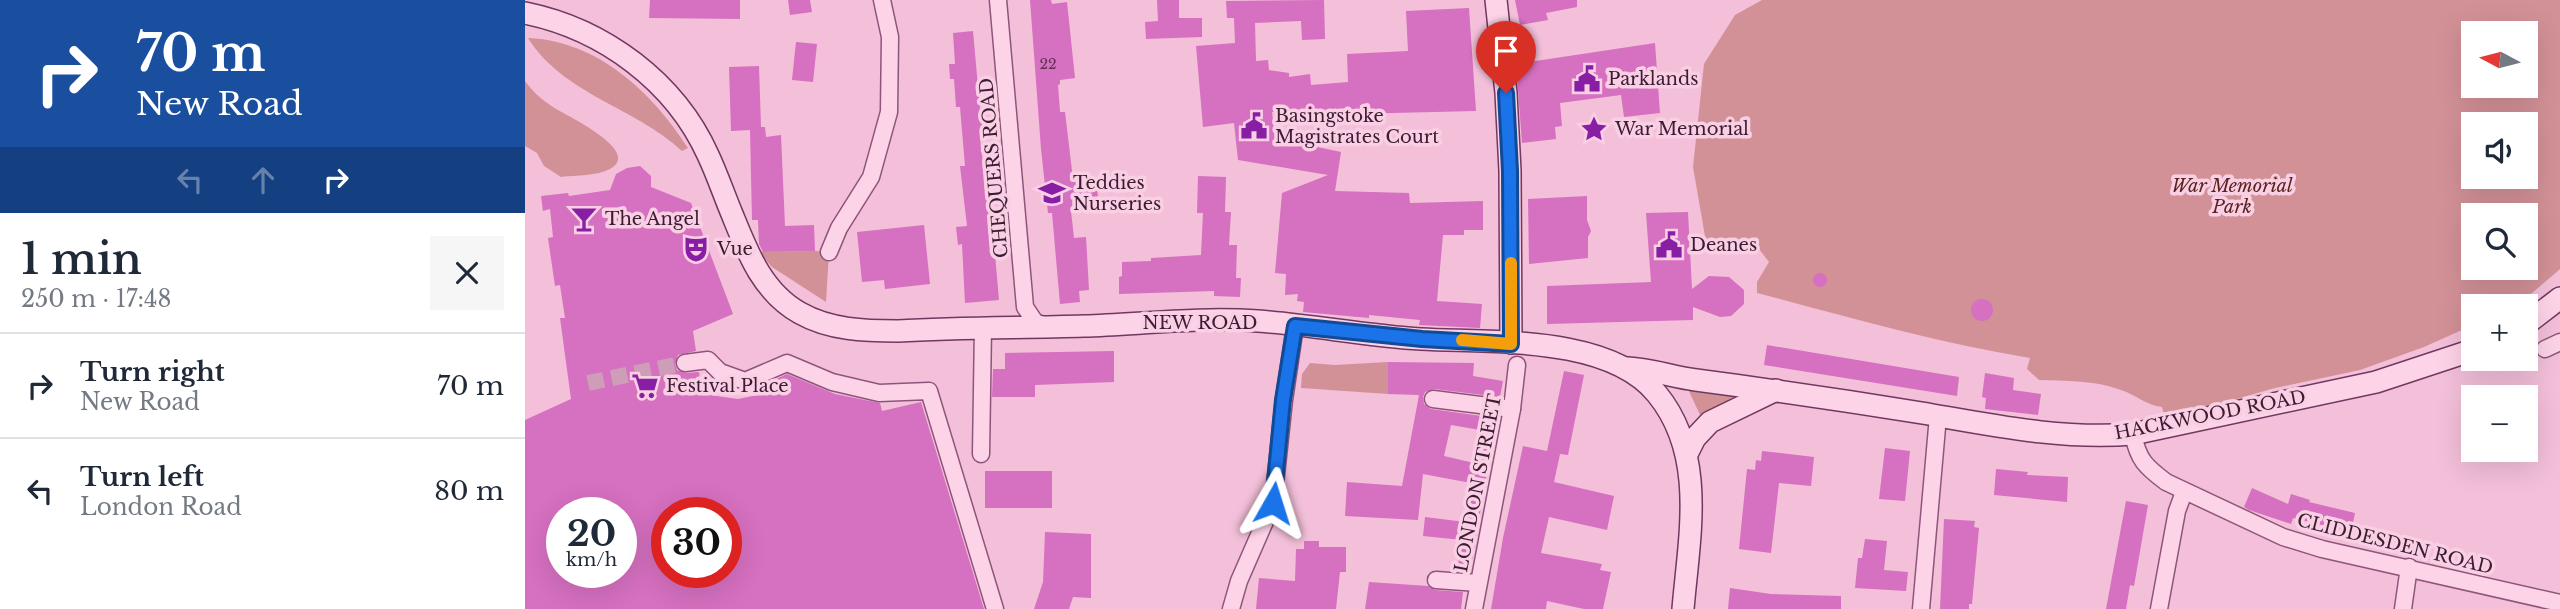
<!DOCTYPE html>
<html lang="en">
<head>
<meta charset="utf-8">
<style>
	body { margin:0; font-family:"Libre Baskerville",serif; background:#f6f6f7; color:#1f2937; height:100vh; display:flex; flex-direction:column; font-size:26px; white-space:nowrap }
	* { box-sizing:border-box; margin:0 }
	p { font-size:23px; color:#747a83 }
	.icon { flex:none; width:38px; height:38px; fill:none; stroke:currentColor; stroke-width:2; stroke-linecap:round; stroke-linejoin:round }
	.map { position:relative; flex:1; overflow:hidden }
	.side { display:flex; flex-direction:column; background:#fff; width:525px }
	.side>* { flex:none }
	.guide { background:#1a4fa0; color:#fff; overflow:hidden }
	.needle { width:46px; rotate:277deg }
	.buttons { position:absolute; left:1936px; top:21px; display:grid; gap:14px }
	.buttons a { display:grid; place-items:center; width:77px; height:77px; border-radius:0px; background:#fff; box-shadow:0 7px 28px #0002; font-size:35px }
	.speed { position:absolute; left:21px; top:497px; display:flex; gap:14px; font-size:35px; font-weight:700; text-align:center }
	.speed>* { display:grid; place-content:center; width:91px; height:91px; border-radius:50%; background:#fff; box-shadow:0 7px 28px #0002; line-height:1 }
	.speed small { font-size:18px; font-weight:400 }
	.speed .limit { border:10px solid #d22; background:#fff; color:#111 }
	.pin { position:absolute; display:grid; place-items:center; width:60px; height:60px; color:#fff; margin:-72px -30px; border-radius:50% 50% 50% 0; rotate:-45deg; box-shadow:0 0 7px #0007 }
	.pin .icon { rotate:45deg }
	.me { position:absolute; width:77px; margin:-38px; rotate:6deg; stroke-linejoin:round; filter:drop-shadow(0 0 5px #0008) }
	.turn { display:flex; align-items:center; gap:24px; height:147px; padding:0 21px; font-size:32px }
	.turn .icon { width:91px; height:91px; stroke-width:2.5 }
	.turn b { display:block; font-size:49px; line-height:60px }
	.lanes { display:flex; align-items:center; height:66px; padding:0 21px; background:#0003; justify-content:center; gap:35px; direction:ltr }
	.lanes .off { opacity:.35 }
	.round { display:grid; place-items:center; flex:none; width:74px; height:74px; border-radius:0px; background:#f6f6f7 }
	.summary { display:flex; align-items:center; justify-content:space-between; height:119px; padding:0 21px }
	h1 { font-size:42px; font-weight:600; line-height:52px }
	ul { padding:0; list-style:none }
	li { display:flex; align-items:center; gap:21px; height:105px; padding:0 21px; border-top:2px solid #e0e1e3 }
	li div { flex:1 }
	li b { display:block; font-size:26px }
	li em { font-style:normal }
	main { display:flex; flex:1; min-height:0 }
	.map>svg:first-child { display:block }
	.green { fill:#d29197; fill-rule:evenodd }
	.building { fill:#d670c0; fill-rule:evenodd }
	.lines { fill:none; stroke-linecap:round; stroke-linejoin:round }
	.street-tunnel { stroke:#ce9eb8; stroke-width:16; stroke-dasharray:16 8; stroke-linecap:butt }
	.street-casing { stroke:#8e557b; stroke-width:19 }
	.secondary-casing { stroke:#70385f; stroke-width:24 }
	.street { stroke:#fdd3e8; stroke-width:16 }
	.secondary { stroke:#fdd3e8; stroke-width:21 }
	.route-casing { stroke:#114b97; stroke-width:18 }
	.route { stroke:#1a73e8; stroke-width:12 }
	.slow { stroke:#f59e0b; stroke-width:12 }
	.labels { text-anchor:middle; stroke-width:7; stroke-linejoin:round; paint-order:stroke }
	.number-label { font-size:14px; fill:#623056 }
	.poi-label { font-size:18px; fill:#3c1b33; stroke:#f9cfe4; text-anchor:start }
	.street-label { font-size:18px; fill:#3c1b33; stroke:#f9cfe4 }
	.park-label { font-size:18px; font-style:italic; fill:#5b221f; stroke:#f9cfe4 }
</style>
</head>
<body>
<main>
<section class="side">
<div class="guide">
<div class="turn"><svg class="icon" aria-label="right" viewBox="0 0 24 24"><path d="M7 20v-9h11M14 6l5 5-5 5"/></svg><div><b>70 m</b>New Road</div></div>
<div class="lanes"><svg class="icon off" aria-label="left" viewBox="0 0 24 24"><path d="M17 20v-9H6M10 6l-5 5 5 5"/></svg><svg class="icon off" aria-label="ahead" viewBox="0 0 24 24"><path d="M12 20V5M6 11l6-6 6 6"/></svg><svg class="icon" aria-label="right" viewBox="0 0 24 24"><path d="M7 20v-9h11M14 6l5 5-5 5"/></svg></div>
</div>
<div class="summary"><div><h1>1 min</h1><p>250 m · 17:48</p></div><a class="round"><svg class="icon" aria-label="close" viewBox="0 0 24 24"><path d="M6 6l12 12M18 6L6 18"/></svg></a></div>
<ul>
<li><svg class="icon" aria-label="right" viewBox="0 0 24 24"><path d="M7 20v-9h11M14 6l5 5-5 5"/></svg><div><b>Turn right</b><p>New Road</p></div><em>70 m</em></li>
<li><svg class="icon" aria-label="left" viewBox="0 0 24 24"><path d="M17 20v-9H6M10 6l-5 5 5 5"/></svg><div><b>Turn left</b><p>London Road</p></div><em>80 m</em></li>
</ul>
</section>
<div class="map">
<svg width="2035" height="609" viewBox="0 0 2035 609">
	<rect width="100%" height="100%" fill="#f3bfd9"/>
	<!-- green -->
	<g class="green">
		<path d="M 1237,0 L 2035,0 L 2035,269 L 1992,306 L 1948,306 L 1948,325 L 1899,347 L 1835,370 L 1746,389 L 1695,404 L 1639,415 L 1637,407 C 1621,405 1611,395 1596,390 C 1569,380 1542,381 1514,380 L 1502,369 L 1505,358 C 1413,343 1323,317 1232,293 L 1232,282 L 1244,262 L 1234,249 L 1202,253 L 1181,242 L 1168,167 L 1179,64 L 1210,15 ZM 2000,33 L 2000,86 L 1948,86 L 1948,33 ZM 1948,124 L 2000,124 L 2000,177 L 1948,177 ZM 1948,215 L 2000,215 L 2000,268 L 1948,268 Z"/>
		<path d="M 3,38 C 73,41 127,92 163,148 L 157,151 C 110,107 39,95 3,38 Z"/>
		<path d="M 0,81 C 8,92 17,100 28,107 C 38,114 119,151 85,169 C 72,176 51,175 36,177 L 19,166 L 12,153 L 0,146 Z"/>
		<path d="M 290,251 L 304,252 L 301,302 L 247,267 L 234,252 Z"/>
		<path d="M 863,362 L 863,394 L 776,388 L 777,374 L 785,363 L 810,365 Z"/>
		<path d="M 1162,387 L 1226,393 L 1176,417 Z"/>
	</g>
	<!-- building -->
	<g class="building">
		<path d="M 125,0 L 215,0 L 215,19 L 124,18 Z"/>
		<path d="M 263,0 L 285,0 L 287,12 L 265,15 Z"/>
		<path d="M 505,0 L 526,0 L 527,4 L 542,2 L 550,78 L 535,80 L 535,84 L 533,85 L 535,112 L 540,112 L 548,179 L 571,177 L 574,208 L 546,211 L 549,238 L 561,237 L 562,254 L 564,290 L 554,291 L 555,302 L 535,304 L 527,213 L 523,213 L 516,149 Z"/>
		<path d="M 632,0 L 654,0 L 654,18 L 677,18 L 677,37 L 621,39 L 620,22 L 633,21 Z"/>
		<path d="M 799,0 L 800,39 L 777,40 L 776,21 L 730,23 L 731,61 L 743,60 L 744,70 L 764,73 L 764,77 L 785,74 L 786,85 L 823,82 L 822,54 L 883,51 L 881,11 L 944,8 L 951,111 L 825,114 L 824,111 L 792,113 L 792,110 L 782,111 L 781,109 L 747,112 L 750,138 L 816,152 L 810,191 L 884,193 L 885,203 L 958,201 L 958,230 L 939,230 L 939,235 L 918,235 L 912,301 L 957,304 L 955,328 L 894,325 L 895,320 L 844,315 L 844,318 L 778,312 L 779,302 L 772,301 L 773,294 L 760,295 L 761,274 L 750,273 L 757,193 L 803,175 L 713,160 L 709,123 L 678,127 L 671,46 L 710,43 L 709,18 L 702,18 L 701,1 Z"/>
		<path d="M 990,0 L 1052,0 L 1052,7 L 1021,13 L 1023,20 L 995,25 Z"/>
		<path d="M 448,31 L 455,109 L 457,109 L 459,139 L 455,139 L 465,220 L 467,220 L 474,300 L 440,303 L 437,244 L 433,245 L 431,227 L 442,226 L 435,166 L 440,166 L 435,107 L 431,107 L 429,79 L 425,79 L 424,64 L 430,64 L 428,33 Z"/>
		<path d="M 271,42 L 292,44 L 288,82 L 267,80 Z"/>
		<path d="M 1130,43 L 1135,113 L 1099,117 L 1096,95 L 1035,103 L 1037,126 L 1030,127 L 1031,139 L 997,143 L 991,64 Z"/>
		<path d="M 234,66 L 236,127 L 240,127 L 241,137 L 256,135 L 260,226 L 289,225 L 290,251 L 238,252 L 234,244 L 233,220 L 227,220 L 225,130 L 206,131 L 204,67 Z"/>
		<path d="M 115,166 L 126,176 L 126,187 L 166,203 L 208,314 L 168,331 L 171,351 L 153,355 L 150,364 L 152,370 L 161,373 L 174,372 L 177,394 L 213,399 L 243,393 L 245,382 L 262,374 L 310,394 L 355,403 L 357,411 L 396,402 L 459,609 L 0,609 L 0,420 L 46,399 L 35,318 L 40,318 L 35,285 L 30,286 L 23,238 L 28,237 L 25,209 L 18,211 L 16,196 L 43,193 L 44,196 L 85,190 L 91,174 L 102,168 ZM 37,513 L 96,513 L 96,572 L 37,572 ZM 142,513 L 201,513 L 201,572 L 142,572 Z"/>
		<path d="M 673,176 L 701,177 L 700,212 L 706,212 L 704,245 L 712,245 L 711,278 L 716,278 L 715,297 L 689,296 L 689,291 L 594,294 L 594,277 L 597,276 L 597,262 L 626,261 L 626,258 L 676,255 L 678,213 L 672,213 Z"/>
		<path d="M 1062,196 L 1062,220 L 1066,231 L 1063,237 L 1063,258 L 1004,264 L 1003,199 Z"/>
		<path d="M 1163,212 L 1167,289 L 1184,276 L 1204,277 L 1219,290 L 1219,304 L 1206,316 L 1195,317 L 1168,307 L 1168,320 L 1022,324 L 1022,286 L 1126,282 L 1121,213 Z"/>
		<path d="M 399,225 L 405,284 L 360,289 L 359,280 L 337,282 L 332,232 Z"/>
		<circle cx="1295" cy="280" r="7"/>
		<circle cx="1457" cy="310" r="11"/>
		<path d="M 1242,345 L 1434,377 L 1432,396 L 1239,365 Z"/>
		<path d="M 589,351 L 589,382 L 510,385 L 510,397 L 467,397 L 468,369 L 480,369 L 480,353 Z"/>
		<path d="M 863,362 L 949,363 L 948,376 L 978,381 L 975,397 L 909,389 L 900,392 L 898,397 L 899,404 L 906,409 L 971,418 L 945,572 L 932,571 L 937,540 L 898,536 L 900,517 L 940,522 L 946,483 L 898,474 L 893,520 L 820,516 L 822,482 L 877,486 L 894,395 L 863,394 ZM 926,425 L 955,430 L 949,463 L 919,456 Z"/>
		<path d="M 1039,371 L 1059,375 L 1043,455 L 1035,454 L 1029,482 L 1089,496 L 1082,530 L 1024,517 L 1016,553 L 1077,564 L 1075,570 L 1086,572 L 1078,609 L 1059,609 L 1022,601 L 1021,609 L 966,609 L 978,538 L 998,446 L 1022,451 Z"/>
		<path d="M 1460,373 L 1489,378 L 1488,390 L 1516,394 L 1513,415 L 1460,409 L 1461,398 L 1457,397 Z"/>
		<path d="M 1360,448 L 1385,451 L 1380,501 L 1354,499 Z"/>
		<path d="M 1237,451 L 1289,457 L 1286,486 L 1254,483 L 1246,553 L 1214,549 L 1222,469 L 1230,470 L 1231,460 L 1236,461 Z"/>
		<path d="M 1471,469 L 1503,472 L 1502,475 L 1543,477 L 1542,502 L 1469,495 Z"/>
		<rect x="460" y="471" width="67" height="37"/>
		<path d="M 1727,488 L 1763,504 L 1766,494 L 1785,500 L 1784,502 L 1830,513 L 1826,532 L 1768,518 L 1766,524 L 1724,510 L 1719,507 Z"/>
		<path d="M 1601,501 L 1623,505 L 1609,586 L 1605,585 L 1601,609 L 1581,609 Z"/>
		<path d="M 1419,519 L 1450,521 L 1449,527 L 1454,528 L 1447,604 L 1444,604 L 1444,609 L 1415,609 Z"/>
		<path d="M 520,532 L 566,534 L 566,598 L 548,597 L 544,609 L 509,609 L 518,582 Z"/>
		<path d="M 1340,539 L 1362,541 L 1359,570 L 1383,572 L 1381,591 L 1330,588 L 1333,558 L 1337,558 Z"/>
		<path d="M 779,541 L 794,541 L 794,547 L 821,547 L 821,572 L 815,572 L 811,609 L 731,609 L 734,578 L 770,581 L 771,549 L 779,549 Z"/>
		<path d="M 844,582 L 903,586 L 910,590 L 938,592 L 936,609 L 840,609 Z"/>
		<path d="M 1205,588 L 1246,594 L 1316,596 L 1316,609 L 1203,609 Z"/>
	</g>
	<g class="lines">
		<!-- street-tunnel -->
		<path class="street-tunnel" d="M 63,383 L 160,363"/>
		<!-- street casing -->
		<g class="street-casing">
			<g id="street">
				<path d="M 473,0 L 500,307 L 510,322 L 518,325"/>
				<path d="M 304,252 L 314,228 L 346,177 L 364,112 L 365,37 L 357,0"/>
				<path d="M 2020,349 L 2035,342"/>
				<path d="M 160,363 L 183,360 L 195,372 L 220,381 L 262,363 L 307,382 L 354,393 L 404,391 L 470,609"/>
				<path d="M 908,399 L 987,409"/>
				<path d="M 1608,434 C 1613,460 1621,467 1641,482 L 1758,537 L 1797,549 L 2035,603"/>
				<path d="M 456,454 L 458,327"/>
				<path d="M 911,580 L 953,583"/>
				<path d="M 706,609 L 714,581 L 748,503 L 759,400 L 770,326"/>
				<path d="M 949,609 L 987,409 L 992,365"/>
				<path d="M 1396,609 L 1413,416"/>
				<path d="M 1634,609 L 1652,511 L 1659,492"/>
				<path d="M 1878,609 L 1884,567"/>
			</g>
		</g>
		<!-- secondary casing -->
		<g class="secondary-casing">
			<g id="secondary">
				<path d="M 971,0 L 981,93 L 985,171 L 986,343"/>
				<path d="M 0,13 C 79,29 150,82 183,155 C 192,174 199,195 207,214 C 222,251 237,292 275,313 C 305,330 340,331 373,331 C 435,327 497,328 559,326 C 617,324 675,317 733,321 C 788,325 842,336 896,339 C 966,343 1084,335 1132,394 C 1182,455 1164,537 1158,609"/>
				<path d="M 2000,325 L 2035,298"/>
				<path d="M 1103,368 C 1126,369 1148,377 1171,380 C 1247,390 1322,401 1397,413 C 1467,425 1537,440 1608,434 L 1851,382 L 1948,350"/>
				<path d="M 1162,454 L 1170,438 L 1185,422 L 1251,390"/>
			</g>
		</g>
		<!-- street -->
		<use href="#street" class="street"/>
		<!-- secondary -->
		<use href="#secondary" class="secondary"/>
	</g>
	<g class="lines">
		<!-- route casing -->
		<g class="route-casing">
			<path id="route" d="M 748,503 L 758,400 L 770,326 L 897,339 L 986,344 L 985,171 L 981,93"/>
		</g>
		<!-- route -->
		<use href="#route" class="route"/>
		<!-- slow -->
		<path class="slow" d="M 937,340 L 986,344 L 986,263"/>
	</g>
	<!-- icons -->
	<defs>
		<g id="civic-bare" transform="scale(2.1)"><path d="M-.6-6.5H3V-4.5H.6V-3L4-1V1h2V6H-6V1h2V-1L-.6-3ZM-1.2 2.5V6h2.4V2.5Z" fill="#881ea4" stroke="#f9cfe4" stroke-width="2.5" paint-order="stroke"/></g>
		<g id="sight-bare" transform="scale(2.1)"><path d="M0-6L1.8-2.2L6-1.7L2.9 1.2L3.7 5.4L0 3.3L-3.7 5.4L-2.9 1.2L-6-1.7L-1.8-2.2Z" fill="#881ea4" stroke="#f9cfe4" stroke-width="2.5" paint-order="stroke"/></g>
		<g id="school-bare" transform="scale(2.1)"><path d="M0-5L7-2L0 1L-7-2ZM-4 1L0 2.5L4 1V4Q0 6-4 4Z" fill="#881ea4" stroke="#f9cfe4" stroke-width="2.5" paint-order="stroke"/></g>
		<g id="bar-bare" transform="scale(2.1)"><path d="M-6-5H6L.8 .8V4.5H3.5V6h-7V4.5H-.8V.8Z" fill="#881ea4" stroke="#f9cfe4" stroke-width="2.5" paint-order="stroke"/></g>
		<g id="theatre-bare" transform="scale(2.1)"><path d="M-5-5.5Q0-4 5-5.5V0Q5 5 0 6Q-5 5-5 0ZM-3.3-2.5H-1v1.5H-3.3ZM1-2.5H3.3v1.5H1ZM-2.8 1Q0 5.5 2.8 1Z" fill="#881ea4" stroke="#f9cfe4" stroke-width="2.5" paint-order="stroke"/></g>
		<g id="supermarket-bare" transform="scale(2.1)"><path d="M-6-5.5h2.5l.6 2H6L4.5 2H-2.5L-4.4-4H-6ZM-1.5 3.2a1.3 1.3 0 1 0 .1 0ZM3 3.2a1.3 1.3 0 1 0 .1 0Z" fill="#881ea4" stroke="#f9cfe4" stroke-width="2.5" paint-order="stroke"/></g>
	</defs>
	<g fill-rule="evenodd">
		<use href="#civic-bare" x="1062" y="79"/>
		<use href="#civic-bare" x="729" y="126"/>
		<use href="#sight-bare" x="1069" y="129"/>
		<use href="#school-bare" x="527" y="193"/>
		<use href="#bar-bare" x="59" y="219"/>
		<use href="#civic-bare" x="1144" y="245"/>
		<use href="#theatre-bare" x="171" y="249"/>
		<use href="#supermarket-bare" x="120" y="386"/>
	</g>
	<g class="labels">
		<!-- number labels -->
		<g class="number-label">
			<text x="523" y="69">22</text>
		</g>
		<!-- poi labels -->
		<g class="poi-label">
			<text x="1083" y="85">Parklands</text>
			<text x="750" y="122">Basingstoke<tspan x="750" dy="21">Magistrates Court</tspan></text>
			<text x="1090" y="135">War Memorial</text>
			<text x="548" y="189">Teddies<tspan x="548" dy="21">Nurseries</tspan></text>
			<text x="80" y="225">The Angel</text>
			<text x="1165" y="251">Deanes</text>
			<text x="192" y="255">Vue</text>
			<text x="141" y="392">Festival Place</text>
		</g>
		<!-- street labels -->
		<g class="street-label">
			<text transform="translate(469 168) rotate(-95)" y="6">CHEQUERS ROAD</text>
			<text x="675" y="329">NEW ROAD</text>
			<text transform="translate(1685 415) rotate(-11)" y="6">HACKWOOD ROAD</text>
			<text transform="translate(953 483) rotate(-79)" y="6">LONDON STREET</text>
			<text transform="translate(1870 544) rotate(14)" y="6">CLIDDESDEN ROAD</text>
		</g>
		<!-- park labels -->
		<g class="park-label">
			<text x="1707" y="192">War Memorial<tspan x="1707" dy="21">Park</tspan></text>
		</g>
	</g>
</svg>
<div class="buttons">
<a><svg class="needle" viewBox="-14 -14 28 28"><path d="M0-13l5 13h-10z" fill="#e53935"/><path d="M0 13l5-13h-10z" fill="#747a83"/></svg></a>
<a><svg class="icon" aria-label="sound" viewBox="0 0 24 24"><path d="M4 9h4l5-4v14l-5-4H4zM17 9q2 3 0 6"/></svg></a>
<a><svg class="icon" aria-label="search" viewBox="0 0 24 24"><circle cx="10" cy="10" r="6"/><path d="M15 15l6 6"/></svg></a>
<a>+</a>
<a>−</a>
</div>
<div class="speed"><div>20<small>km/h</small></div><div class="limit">30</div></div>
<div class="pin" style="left:981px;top:93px;background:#d93025"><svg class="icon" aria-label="arrive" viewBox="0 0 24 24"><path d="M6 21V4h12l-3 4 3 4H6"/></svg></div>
<svg class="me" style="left:748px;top:503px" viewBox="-20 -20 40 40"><path d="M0-17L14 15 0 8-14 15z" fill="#1a73e8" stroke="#fff" stroke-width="4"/></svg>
</div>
</main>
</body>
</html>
